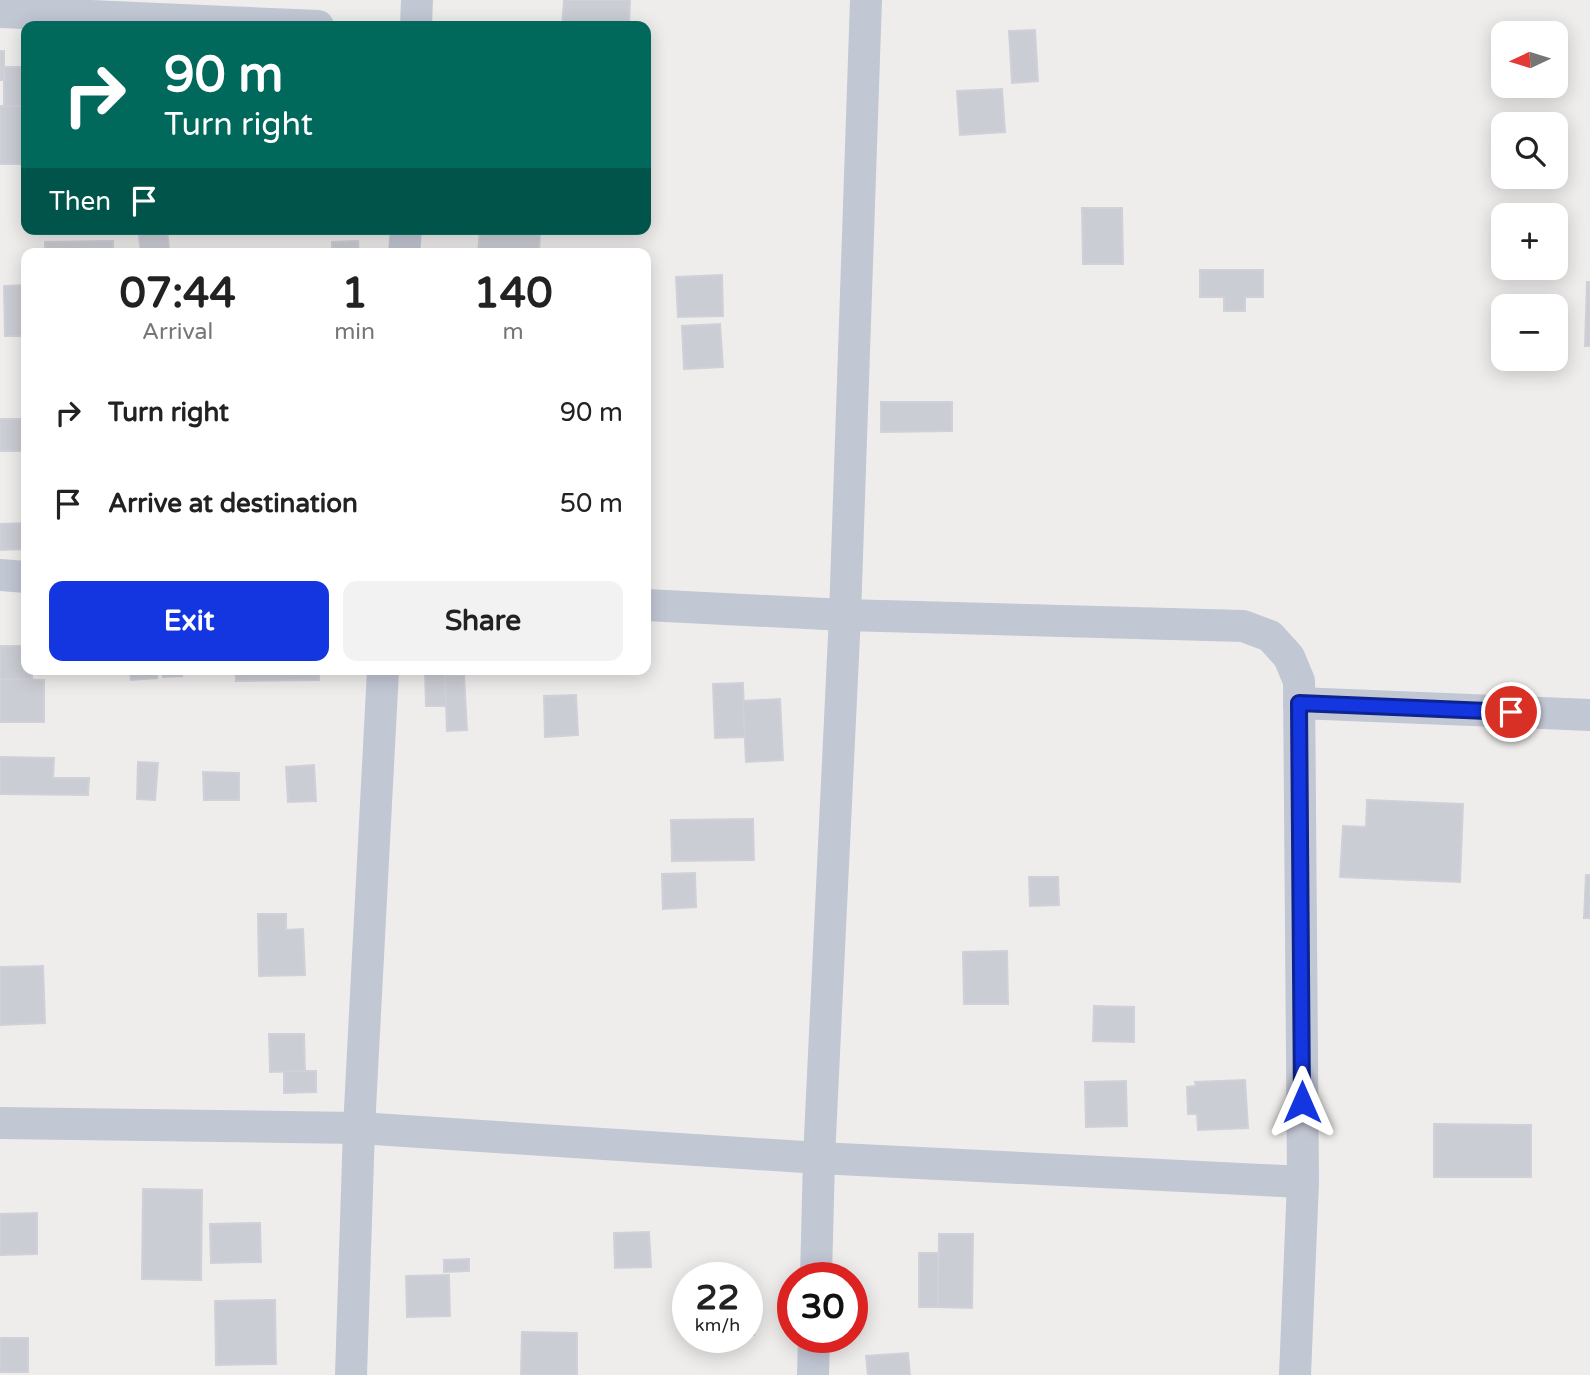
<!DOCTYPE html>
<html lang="en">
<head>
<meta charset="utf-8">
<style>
	body { margin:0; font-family:"Varela Round",sans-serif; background:#f2f2f2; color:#222; height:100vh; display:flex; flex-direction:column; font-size:26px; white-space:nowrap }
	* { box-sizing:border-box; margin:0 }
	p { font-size:23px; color:#767676 }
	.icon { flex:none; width:38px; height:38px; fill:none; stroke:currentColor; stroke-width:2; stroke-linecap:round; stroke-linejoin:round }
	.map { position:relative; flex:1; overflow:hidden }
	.sheet { position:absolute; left:21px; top:248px; width:630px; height:427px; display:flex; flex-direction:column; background:#fff; border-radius:14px; box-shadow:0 4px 18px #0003 }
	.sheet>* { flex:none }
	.hud { position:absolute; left:21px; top:21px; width:630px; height:214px; border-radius:14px; box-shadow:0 4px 18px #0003; background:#00695c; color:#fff; overflow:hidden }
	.needle { width:46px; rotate:266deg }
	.controls { position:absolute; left:1491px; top:21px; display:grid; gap:14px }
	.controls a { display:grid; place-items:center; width:77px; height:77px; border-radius:14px; background:#fff; box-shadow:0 4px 18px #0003; font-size:35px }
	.speed { position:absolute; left:672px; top:1262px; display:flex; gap:14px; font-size:35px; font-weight:700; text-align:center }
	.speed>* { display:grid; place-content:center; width:91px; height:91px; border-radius:50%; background:#fff; box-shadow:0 4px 18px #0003; line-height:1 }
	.speed small { font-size:18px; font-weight:400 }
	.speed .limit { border:10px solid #d22; background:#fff; color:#111 }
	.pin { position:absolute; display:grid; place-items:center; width:60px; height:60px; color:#fff; margin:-30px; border:4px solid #fff; border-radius:50%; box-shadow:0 2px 7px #0007 }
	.me { position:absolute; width:77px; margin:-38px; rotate:0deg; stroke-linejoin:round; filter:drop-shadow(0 0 5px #0008) }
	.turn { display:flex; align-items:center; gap:24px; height:147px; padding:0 28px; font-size:32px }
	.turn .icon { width:91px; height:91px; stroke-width:2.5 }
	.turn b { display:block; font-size:49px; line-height:60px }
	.then { display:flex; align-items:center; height:66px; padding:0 28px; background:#0003; gap:14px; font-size:26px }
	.eta { display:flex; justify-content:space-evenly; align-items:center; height:119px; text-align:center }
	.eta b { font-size:42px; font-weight:800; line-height:49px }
	.button { display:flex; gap:14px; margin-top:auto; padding:14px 28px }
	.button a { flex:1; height:80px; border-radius:14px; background:#1436e0; color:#fff; font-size:28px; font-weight:800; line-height:80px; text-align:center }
	.button a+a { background:#f2f2f2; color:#222 }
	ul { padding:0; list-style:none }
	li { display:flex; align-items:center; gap:21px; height:91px; padding:0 28px }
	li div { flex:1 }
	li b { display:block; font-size:26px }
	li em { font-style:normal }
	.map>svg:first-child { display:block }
	.building { fill:#cbcdd4; stroke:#d0d0d8; stroke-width:2 }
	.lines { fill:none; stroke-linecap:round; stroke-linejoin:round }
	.minor { stroke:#c2c7d4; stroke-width:32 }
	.route-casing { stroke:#0d2392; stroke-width:18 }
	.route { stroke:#1436e0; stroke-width:12 }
</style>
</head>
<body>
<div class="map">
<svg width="1590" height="1375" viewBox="0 0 1590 1375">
	<rect width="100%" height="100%" fill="#efedec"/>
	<!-- building -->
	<g class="building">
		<path d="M 564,0 L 630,0 L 629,26 L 562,26 Z"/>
		<path d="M 1035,30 L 1038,81 L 1012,83 L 1009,31 Z"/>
		<path d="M 25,47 L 26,47 L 26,106 L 4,106 L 4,67 L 25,67 Z"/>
		<rect x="0" y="51" width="4" height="29"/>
		<path d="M 1002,89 L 1005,132 L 960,135 L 957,91 Z"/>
		<rect x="0" y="106" width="26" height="58"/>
		<path d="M 1082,208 L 1122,208 L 1123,264 L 1083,264 Z"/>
		<path d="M 138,229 L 167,229 L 169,249 L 141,252 Z"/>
		<path d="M 480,229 L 540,229 L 539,254 L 478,254 Z"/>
		<path d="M 113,241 L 113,254 L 45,254 L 45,242 Z"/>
		<path d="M 358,241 L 359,254 L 332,254 L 332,242 Z"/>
		<path d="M 1200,270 L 1263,270 L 1263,297 L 1245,297 L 1245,311 L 1224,311 L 1224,297 L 1200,297 Z"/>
		<path d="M 722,275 L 723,316 L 678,317 L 676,277 Z"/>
		<path d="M 1587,282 L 1590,282 L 1590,346 L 1585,346 Z"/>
		<path d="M 26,285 L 26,336 L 5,336 L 4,286 Z"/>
		<path d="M 720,324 L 723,367 L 684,369 L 682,326 Z"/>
		<path d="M 881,402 L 952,402 L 952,431 L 881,432 Z"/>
		<rect x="0" y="419" width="26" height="32"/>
		<path d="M 26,523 L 26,549 L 0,550 L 0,524 Z"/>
		<path d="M 0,646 L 26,646 L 26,670 L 32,670 L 32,679 L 0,679 Z"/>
		<path d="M 130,670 L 157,670 L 157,678 L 131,680 Z"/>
		<path d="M 163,670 L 182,670 L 182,676 L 163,677 Z"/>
		<path d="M 236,670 L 319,670 L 319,680 L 236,681 Z"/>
		<path d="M 425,670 L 445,670 L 446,706 L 426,706 Z"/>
		<path d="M 464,675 L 467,730 L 447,731 L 445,676 Z"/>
		<path d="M 0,679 L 44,680 L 44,722 L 0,722 Z"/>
		<path d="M 743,683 L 745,737 L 715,738 L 713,684 Z"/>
		<path d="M 576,695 L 578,735 L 545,737 L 544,696 Z"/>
		<path d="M 780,699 L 783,760 L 746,762 L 743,701 Z"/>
		<path d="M 0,757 L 54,758 L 53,778 L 89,778 L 88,795 L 0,794 Z"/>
		<path d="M 138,762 L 158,763 L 155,800 L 137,799 Z"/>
		<path d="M 314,765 L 316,801 L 288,802 L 286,767 Z"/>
		<path d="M 203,772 L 239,773 L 239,800 L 204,800 Z"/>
		<path d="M 1367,800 L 1463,804 L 1460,882 L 1340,877 L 1343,826 L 1366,827 Z"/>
		<path d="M 753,819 L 754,860 L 672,861 L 671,820 Z"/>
		<path d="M 695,873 L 696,907 L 663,909 L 662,874 Z"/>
		<path d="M 1586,875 L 1590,875 L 1590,918 L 1584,918 Z"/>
		<path d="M 1029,877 L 1058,877 L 1059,905 L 1030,906 Z"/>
		<path d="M 258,914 L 286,914 L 286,930 L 303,929 L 305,975 L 259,976 Z"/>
		<path d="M 1007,951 L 1008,1004 L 964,1004 L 963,952 Z"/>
		<path d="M 43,966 L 45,1023 L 0,1025 L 0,967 Z"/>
		<path d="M 1094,1006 L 1134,1007 L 1134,1042 L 1093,1041 Z"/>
		<path d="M 269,1034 L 304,1034 L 305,1071 L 270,1072 Z"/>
		<path d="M 284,1071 L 316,1071 L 316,1092 L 284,1093 Z"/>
		<path d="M 1245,1080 L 1248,1128 L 1198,1130 L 1197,1114 L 1188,1114 L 1187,1087 L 1196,1086 L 1195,1082 Z"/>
		<path d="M 1126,1081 L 1127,1126 L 1086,1127 L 1085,1082 Z"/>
		<path d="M 1434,1124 L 1531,1125 L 1531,1177 L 1434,1177 Z"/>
		<path d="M 143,1189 L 202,1190 L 201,1280 L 142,1279 Z"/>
		<path d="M 37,1213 L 37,1254 L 0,1255 L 0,1214 Z"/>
		<path d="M 260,1223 L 261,1262 L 211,1263 L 210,1224 Z"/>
		<path d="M 649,1232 L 651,1267 L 615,1268 L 614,1233 Z"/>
		<path d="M 939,1234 L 973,1234 L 972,1308 L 938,1307 Z"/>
		<rect x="919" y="1253" width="19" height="54"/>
		<path d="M 469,1259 L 469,1271 L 444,1272 L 444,1260 Z"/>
		<path d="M 449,1275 L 450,1316 L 407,1317 L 406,1276 Z"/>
		<rect x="747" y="1295" width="7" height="40"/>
		<path d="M 275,1300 L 276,1364 L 216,1365 L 215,1301 Z"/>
		<path d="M 522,1332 L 577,1333 L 577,1375 L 521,1375 Z"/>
		<rect x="0" y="1338" width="28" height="34"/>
		<path d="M 908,1353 L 910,1375 L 868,1375 L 866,1356 Z"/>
	</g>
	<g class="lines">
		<!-- minor -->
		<g class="minor">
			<path d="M 866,0 L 845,615 L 1243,626 L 1270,636 L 1289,657 L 1299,681 L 1303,1182 L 1295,1375"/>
			<path d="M 0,12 L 318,26"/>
			<path d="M 416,26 L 417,0"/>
			<path d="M 404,254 L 406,229"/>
			<path d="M 0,575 L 26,577"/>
			<path d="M 646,605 L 845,615 L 819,1158 L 816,1278"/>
			<path d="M 1299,703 L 1590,715"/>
			<path d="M 0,1123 L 359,1128 L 819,1158 L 1303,1182"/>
			<path d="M 351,1375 L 359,1128 L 383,670"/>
			<path d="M 813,1375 L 814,1337"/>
		</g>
	</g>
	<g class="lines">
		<!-- route casing -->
		<g class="route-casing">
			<path id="route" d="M 1302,1102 L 1299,703 L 1511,712"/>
		</g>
		<!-- route -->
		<use href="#route" class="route"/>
	</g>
</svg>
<div class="controls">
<a><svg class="needle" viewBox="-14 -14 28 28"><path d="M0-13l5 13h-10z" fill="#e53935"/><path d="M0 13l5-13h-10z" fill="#767676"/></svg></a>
<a><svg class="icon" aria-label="search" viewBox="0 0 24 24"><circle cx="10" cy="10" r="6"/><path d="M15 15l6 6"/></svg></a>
<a>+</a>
<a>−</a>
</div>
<div class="speed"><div>22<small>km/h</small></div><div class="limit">30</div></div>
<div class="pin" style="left:1511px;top:712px;background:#d93025"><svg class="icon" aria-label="arrive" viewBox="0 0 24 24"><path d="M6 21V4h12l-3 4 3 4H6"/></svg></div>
<svg class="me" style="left:1302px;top:1102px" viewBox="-20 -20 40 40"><path d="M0-17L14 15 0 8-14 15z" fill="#1436e0" stroke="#fff" stroke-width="4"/></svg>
<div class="hud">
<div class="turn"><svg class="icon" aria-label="right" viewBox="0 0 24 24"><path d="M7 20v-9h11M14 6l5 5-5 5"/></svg><div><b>90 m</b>Turn right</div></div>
<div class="then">Then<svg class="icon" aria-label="arrive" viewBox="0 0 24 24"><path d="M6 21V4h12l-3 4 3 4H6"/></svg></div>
</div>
<section class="sheet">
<div class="eta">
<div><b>07:44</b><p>Arrival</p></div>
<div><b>1</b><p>min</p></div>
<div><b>140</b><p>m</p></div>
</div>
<ul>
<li><svg class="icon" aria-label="right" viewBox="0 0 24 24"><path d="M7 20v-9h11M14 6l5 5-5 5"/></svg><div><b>Turn right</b></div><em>90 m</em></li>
<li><svg class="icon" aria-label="arrive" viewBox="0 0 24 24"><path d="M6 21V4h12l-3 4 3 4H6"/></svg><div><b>Arrive at destination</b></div><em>50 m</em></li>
</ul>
<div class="button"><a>Exit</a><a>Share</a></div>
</section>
</div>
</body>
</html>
